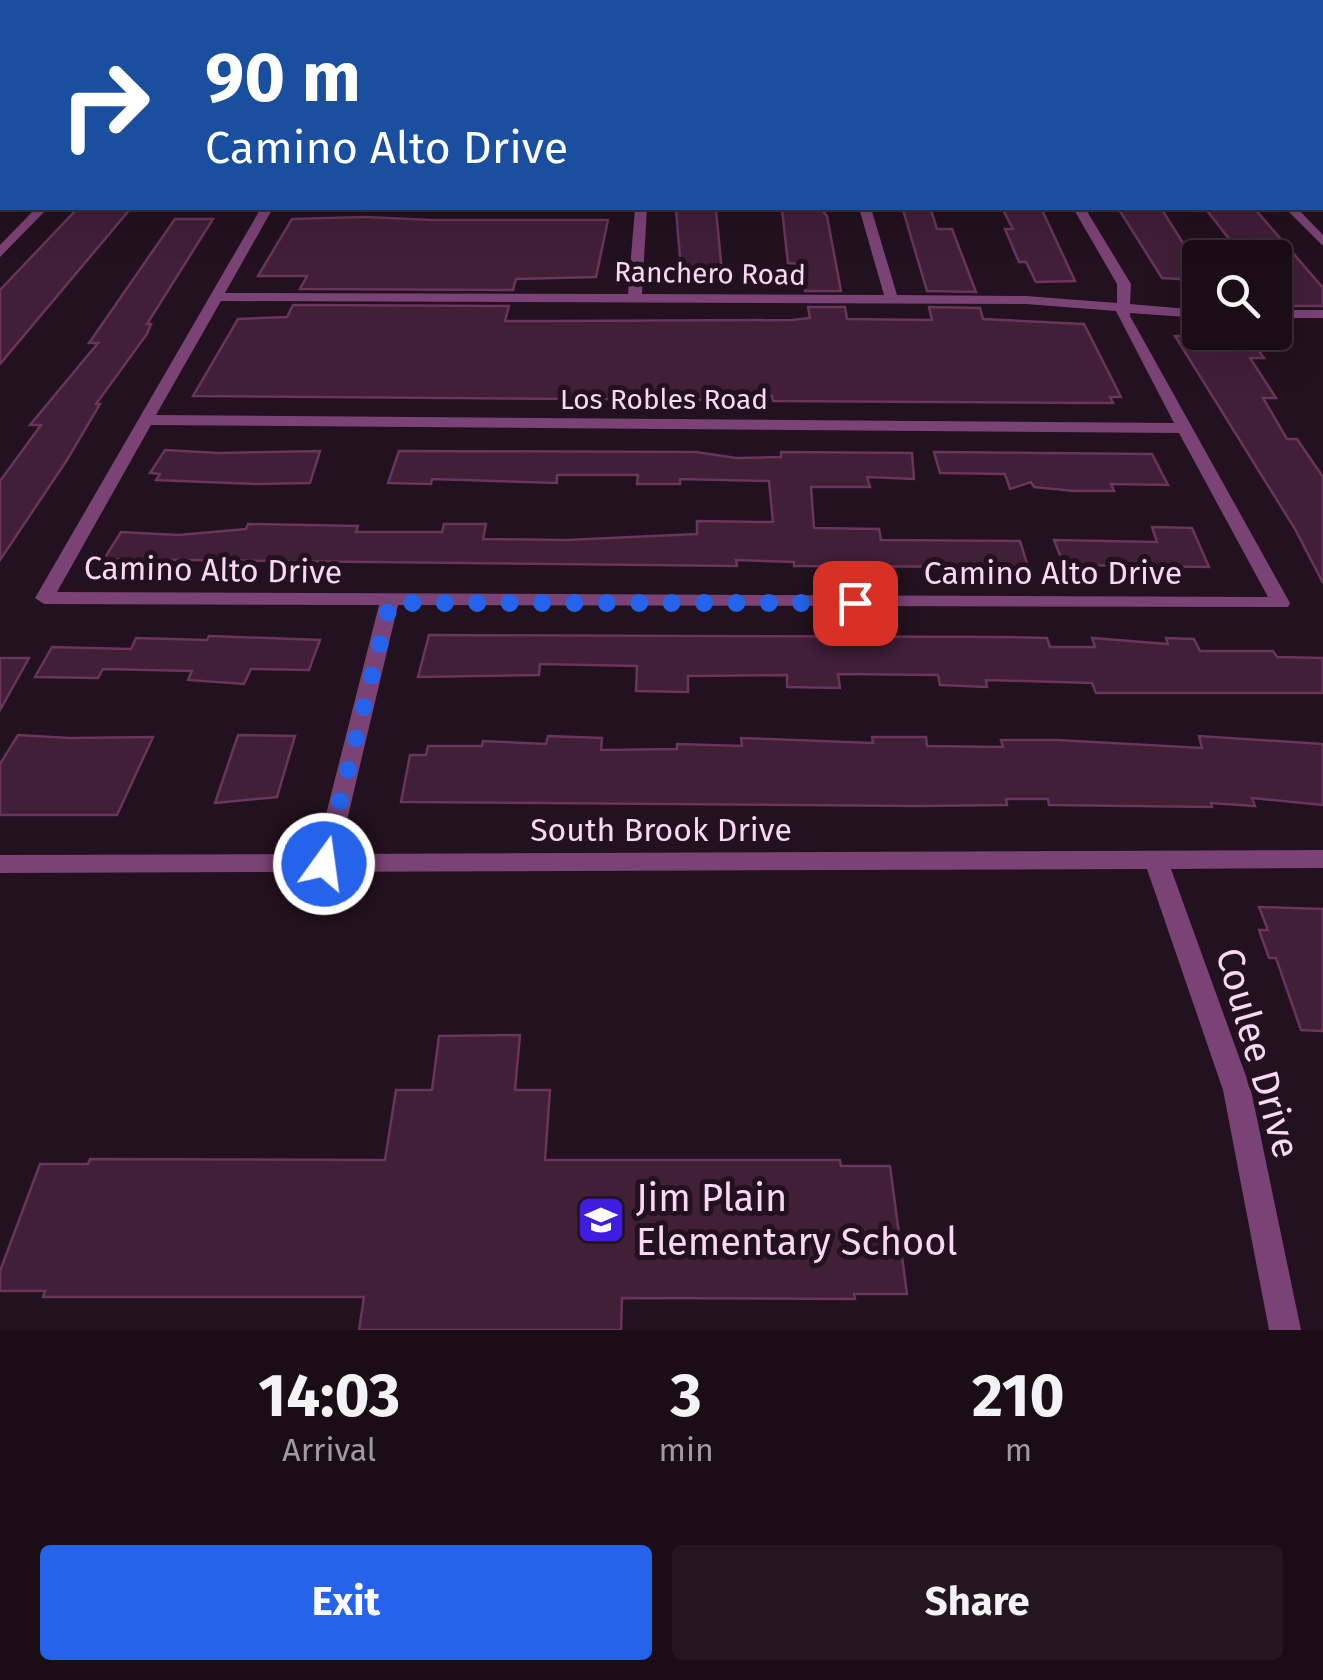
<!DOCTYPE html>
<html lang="en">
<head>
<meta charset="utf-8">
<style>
	body { margin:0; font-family:"Fira Sans",sans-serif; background:#23161f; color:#f1f3f6; height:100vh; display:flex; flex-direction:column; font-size:38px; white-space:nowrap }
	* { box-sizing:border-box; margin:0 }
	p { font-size:32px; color:#9f9ca1 }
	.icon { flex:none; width:55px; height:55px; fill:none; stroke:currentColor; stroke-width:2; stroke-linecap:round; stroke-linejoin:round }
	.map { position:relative; height:1330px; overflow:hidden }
	.details { display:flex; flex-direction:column; background:#1a0d16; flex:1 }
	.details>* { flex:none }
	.banner { position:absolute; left:0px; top:0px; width:1325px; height:210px; box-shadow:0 10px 40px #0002,0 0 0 2px #382d35; background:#1a4fa0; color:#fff; overflow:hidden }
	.fabs { position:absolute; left:1182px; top:240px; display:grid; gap:20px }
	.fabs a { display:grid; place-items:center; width:110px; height:110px; border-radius:10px; background:#1a0d16; box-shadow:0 10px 40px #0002,0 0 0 2px #382d35; font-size:50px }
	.pin { position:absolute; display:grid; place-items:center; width:85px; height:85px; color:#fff; margin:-42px; border-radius:20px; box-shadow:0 5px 15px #0006 }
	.me { position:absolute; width:110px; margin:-55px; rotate:14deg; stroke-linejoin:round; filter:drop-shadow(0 0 8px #0008) }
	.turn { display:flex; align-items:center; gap:35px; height:210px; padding:0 40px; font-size:45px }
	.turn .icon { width:130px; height:130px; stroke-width:2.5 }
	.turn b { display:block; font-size:70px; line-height:85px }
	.eta { display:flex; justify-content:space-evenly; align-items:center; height:170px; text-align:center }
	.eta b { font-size:60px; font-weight:700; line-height:70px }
	.action { display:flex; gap:20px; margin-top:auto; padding:20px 40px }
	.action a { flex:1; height:115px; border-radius:10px; background:#2563eb; color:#fff; font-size:40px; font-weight:700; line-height:115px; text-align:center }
	.action a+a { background:#23161f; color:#f1f3f6 }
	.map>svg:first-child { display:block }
	.building { fill:#401f37; stroke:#6a345b; stroke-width:2.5 }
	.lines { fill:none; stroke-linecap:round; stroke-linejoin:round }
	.street { fill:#7b4275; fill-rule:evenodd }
	.route { stroke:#2563eb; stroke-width:18; stroke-dasharray:0 32.4 }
	.labels { text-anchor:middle; stroke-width:10; stroke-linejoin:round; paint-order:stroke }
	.far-street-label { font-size:28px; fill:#fad7f3; stroke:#22111e }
	.street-label { font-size:32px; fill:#fad7f3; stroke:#22111e }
	.near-street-label { font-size:38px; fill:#fad7f3; stroke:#22111e }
	.near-poi-label { font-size:38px; fill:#fad7f3; stroke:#22111e; text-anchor:start }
</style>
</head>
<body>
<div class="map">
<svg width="1323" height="1330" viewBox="0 0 1323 1330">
	<rect width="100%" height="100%" fill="#22111e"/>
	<!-- building -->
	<g class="building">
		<path d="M 78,208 L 131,208 L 0,364 L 0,290 Z"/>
		<path d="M 1118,208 L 1161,208 L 1200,270 L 1200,306 L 1180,279 L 1162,278 Z"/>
		<path d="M 1205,208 L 1254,208 L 1323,288 L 1323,306 L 1288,306 L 1275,290 L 1275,258 L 1244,258 Z"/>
		<path d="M 676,210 L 716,210 L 723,282 L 682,281 Z"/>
		<path d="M 782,210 L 822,210 L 827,216 L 841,291 L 805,291 L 800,264 L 788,263 Z"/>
		<path d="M 903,210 L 931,210 L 937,229 L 952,229 L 976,292 L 927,291 Z"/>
		<path d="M 1003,210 L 1042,210 L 1075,281 L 1036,282 L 1026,262 L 1019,262 L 1005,229 L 1013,229 Z"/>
		<path d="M 365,217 L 433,220 L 608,220 L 596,277 L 516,279 L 513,290 L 300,289 L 307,276 L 258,276 L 292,219 Z"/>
		<path d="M 175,219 L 213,219 L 147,324 L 151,324 L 147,334 L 96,404 L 100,404 L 67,460 L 0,560 L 0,481 L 41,425 L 30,425 L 98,343 L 89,343 Z"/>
		<path d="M 293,305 L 509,306 L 505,321 L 554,321 L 792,320 L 810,318 L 808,307 L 845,307 L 847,319 L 932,320 L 929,307 L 980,308 L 983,319 L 1084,324 L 1121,397 L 1110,397 L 1113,403 L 1090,403 L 773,401 L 772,396 L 731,396 L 715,400 L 193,396 L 238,319 L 287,317 Z"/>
		<path d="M 1175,336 L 1248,336 L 1264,358 L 1250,358 L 1276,398 L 1263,398 L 1287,439 L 1297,439 L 1323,477 L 1323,583 L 1295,529 Z"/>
		<path d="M 165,450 L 219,453 L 320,451 L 310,483 L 256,484 L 156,480 L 160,474 L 150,473 Z"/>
		<path d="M 399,451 L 696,452 L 736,458 L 781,457 L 781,452 L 912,453 L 914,479 L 867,477 L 870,487 L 811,487 L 814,528 L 879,529 L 881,540 L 1020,541 L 1028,567 L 794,566 L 794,562 L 736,560 L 737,566 L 104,559 L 121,532 L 179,535 L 246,529 L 248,524 L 358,526 L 356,532 L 442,532 L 444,524 L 486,524 L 483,539 L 566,540 L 697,534 L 697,521 L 773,522 L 769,481 L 680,479 L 680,484 L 637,484 L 638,475 L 557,475 L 557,483 L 432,479 L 431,484 L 388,483 Z"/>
		<path d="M 934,452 L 1152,454 L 1168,485 L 1111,484 L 1114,491 L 1074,491 L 1034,487 L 1031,482 L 1010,489 L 1005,474 L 940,473 Z"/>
		<path d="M 1152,527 L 1192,528 L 1209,567 L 1064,565 L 1054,540 L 1157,542 Z"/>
		<path d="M 429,635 L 1001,637 L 1047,638 L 1050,647 L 1095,647 L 1092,638 L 1168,644 L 1166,638 L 1194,639 L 1200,651 L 1273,651 L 1277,657 L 1323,658 L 1323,693 L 1096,693 L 1092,683 L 986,680 L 987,687 L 940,685 L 938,675 L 838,674 L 840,688 L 787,687 L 787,675 L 688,676 L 688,692 L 636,691 L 637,666 L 540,664 L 539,675 L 418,677 Z"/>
		<path d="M 209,636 L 320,640 L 309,670 L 251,669 L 244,684 L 188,680 L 192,671 L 103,669 L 98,678 L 35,677 L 52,647 L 131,649 L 136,638 L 207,640 Z"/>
		<path d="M 0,658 L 29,658 L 0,710 Z"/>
		<path d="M 18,735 L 69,738 L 153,737 L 117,815 L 0,815 L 0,764 Z"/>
		<path d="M 238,735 L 295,736 L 277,797 L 215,803 Z"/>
		<path d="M 548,736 L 602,738 L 601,750 L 677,749 L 677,744 L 742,746 L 741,738 L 873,743 L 872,737 L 926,737 L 927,746 L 1003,747 L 1001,740 L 1057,740 L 1202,748 L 1199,736 L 1323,744 L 1323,805 L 1252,798 L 1255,806 L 1211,803 L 1212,807 L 1049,805 L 1048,799 L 1006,799 L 1007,805 L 916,806 L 401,802 L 410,755 L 426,755 L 428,746 L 482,746 L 483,741 L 546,744 Z"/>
		<path d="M 1259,907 L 1323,909 L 1323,1031 L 1301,1030 L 1276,958 L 1269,958 L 1259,930 L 1268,930 Z"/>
		<path d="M 520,1035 L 515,1090 L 550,1090 L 545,1160 L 840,1160 L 841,1166 L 890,1166 L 907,1294 L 854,1294 L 855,1299 L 622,1298 L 621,1330 L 359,1330 L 364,1297 L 43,1297 L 45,1291 L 0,1291 L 0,1271 L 40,1164 L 88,1164 L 90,1159 L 385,1160 L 396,1090 L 432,1090 L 439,1036 Z"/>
	</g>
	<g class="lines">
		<!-- street -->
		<g class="street">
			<rect x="0" y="90" width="2" height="6"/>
			<rect x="1322" y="90" width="1" height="6"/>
			<path d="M 36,208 L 48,208 L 0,257 L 0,245 Z"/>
			<path d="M 261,208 L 273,208 L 225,293 L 628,294 L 635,208 L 647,208 L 642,294 L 884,295 L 859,208 L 871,208 L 897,295 L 1026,296 L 1117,303 L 1117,284 L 1073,208 L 1085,208 L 1131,284 L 1130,304 L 1200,310 L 1200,318 L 1130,313 L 1130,316 L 1290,603 L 1288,607 L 398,605 L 339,854 L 1323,850 L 1323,868 L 1171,869 L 1251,1090 L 1301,1330 L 1269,1330 L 1223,1090 L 1147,869 L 0,873 L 0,855 L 316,854 L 379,605 L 44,604 L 35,598 ZM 221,301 L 1026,304 L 1116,311 L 1174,423 L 156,415 ZM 151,425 L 1179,433 L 1268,597 L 57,592 Z"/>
			<path d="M 1285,208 L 1297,208 L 1323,235 L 1323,246 Z"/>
			<rect x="1275" y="310" width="48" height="8"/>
		</g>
	</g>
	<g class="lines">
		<!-- route -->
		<path class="route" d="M 324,864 L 390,603 L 855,603"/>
	</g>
	<!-- icons -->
	<defs>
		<g id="school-square" transform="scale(2.5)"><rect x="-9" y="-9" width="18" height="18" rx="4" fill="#3e1ce0" stroke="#22111e"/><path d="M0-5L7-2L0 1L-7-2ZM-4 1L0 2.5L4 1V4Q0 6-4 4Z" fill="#fff"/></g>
	</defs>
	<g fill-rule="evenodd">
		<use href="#school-square" x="601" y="1220"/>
	</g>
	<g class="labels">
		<!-- far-street labels -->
		<g class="far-street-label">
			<text transform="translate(710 273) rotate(1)" y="10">Ranchero Road</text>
			<text x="664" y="409">Los Robles Road</text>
		</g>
		<!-- street labels -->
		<g class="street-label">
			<text transform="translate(213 570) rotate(1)" y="11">Camino Alto Drive</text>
			<text x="1053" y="584">Camino Alto Drive</text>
			<text x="661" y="841">South Brook Drive</text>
		</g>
		<!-- near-street labels -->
		<g class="near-street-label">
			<text transform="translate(1258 1053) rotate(74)" y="13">Coulee Drive</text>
		</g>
		<!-- near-poi labels -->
		<g class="near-poi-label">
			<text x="636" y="1211">Jim Plain<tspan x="636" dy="44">Elementary School</tspan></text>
		</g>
	</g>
</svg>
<div class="fabs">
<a><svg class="icon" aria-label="search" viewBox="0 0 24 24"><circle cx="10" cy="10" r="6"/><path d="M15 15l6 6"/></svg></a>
</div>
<div class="pin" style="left:855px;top:603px;background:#d93025"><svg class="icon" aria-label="arrive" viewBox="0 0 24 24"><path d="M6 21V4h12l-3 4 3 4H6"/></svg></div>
<svg class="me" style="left:324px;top:864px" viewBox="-20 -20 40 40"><circle r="17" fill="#2563eb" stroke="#fff" stroke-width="3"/><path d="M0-11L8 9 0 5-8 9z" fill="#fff"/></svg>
<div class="banner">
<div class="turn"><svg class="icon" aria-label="right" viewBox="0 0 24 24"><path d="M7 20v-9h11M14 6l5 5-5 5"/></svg><div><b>90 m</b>Camino Alto Drive</div></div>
</div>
</div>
<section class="details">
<div class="eta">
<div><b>14:03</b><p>Arrival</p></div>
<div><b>3</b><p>min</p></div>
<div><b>210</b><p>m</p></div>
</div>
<div class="action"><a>Exit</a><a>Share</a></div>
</section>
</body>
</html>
